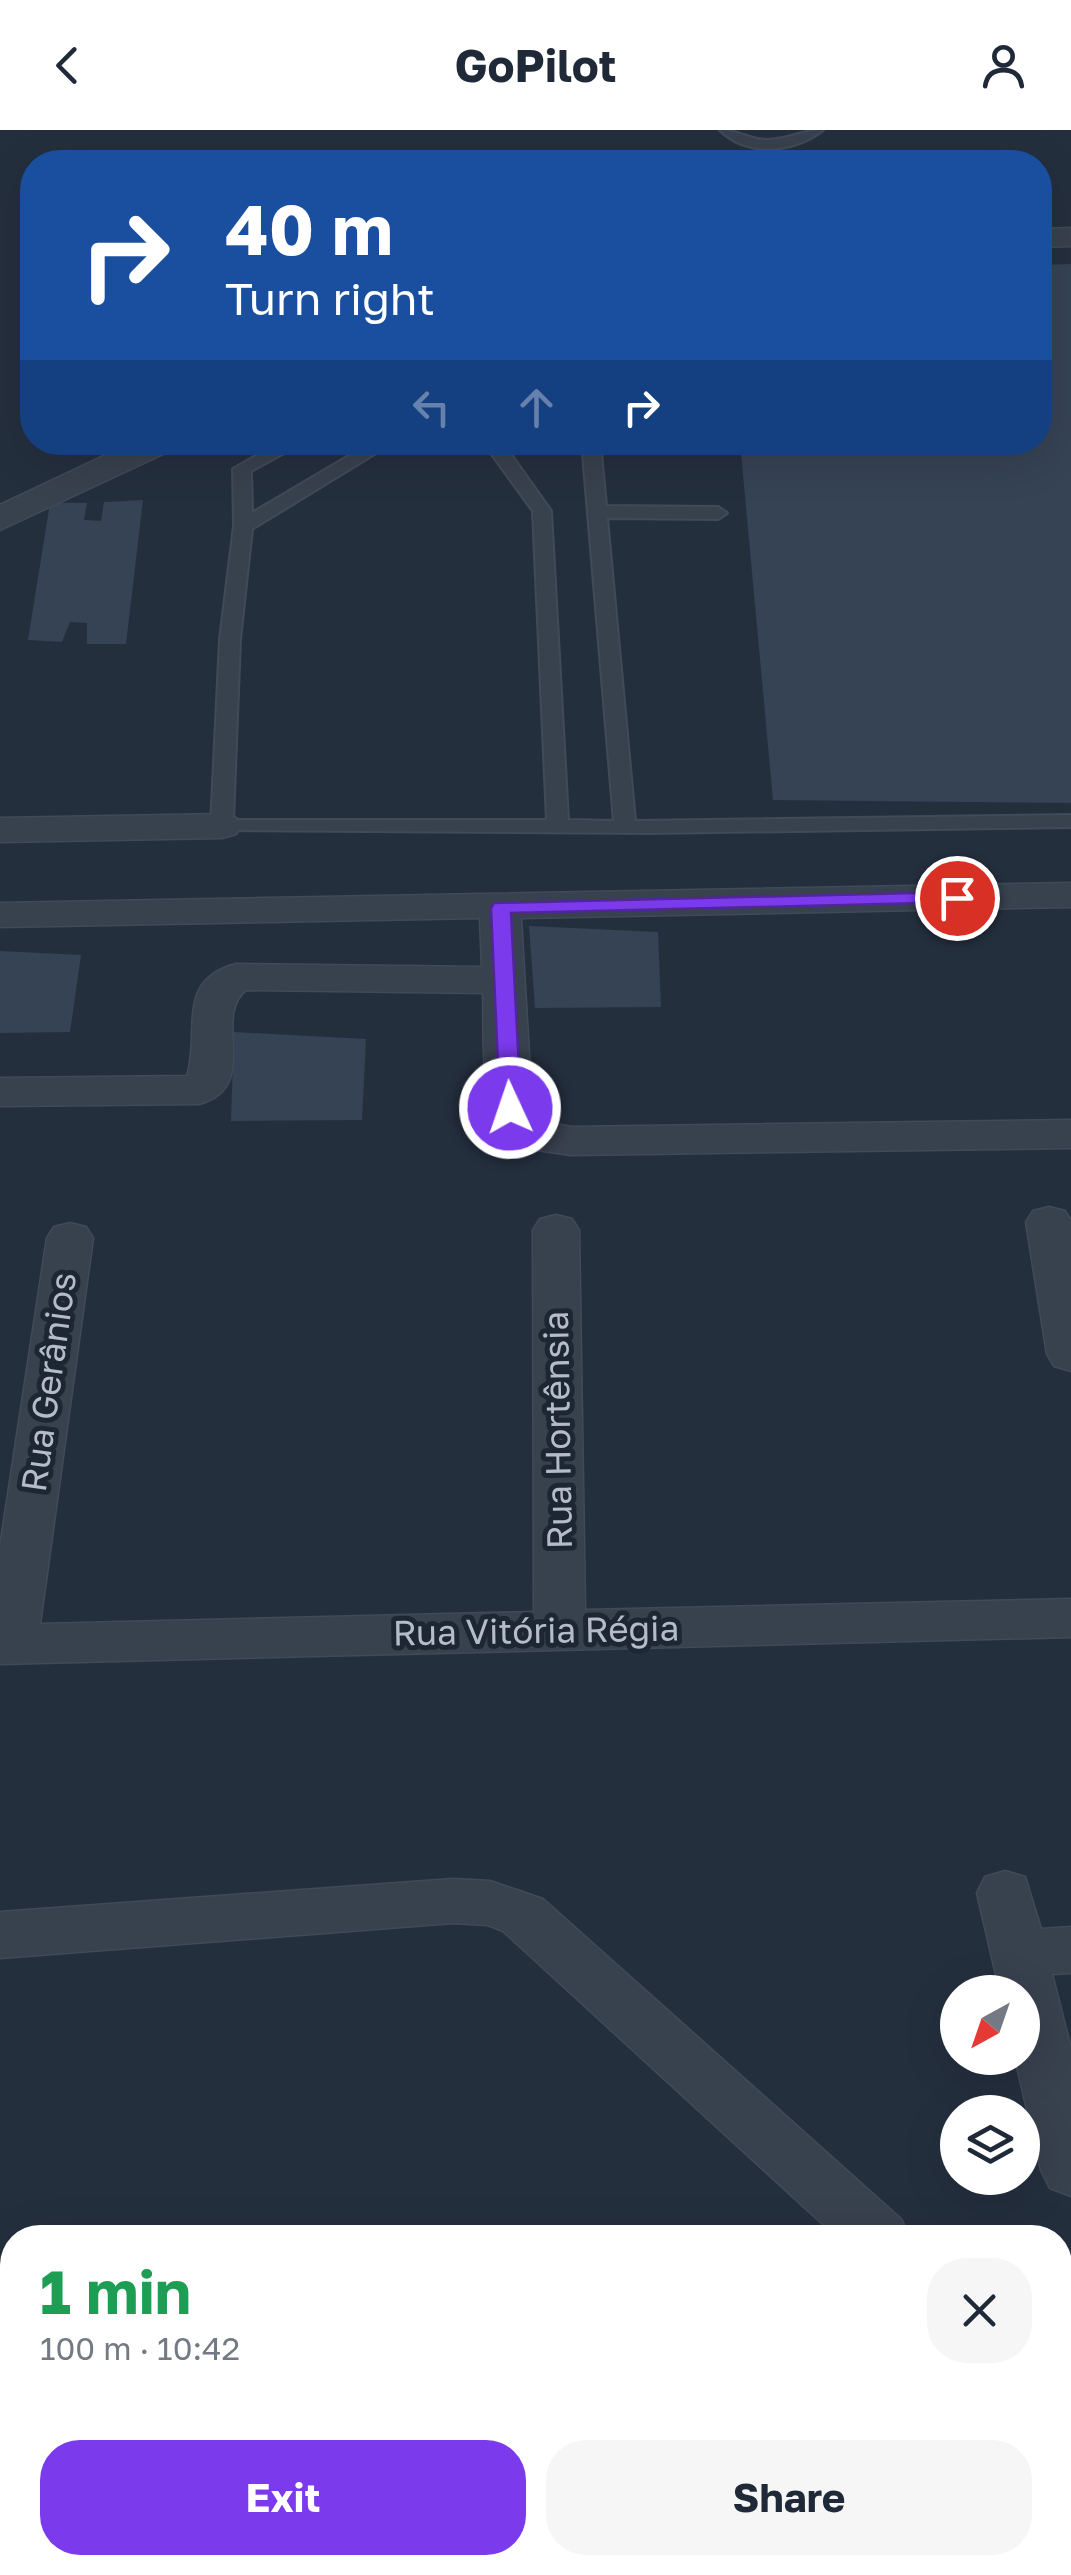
<!DOCTYPE html>
<html lang="en">
<head>
<meta charset="utf-8">
<style>
	body { margin:0; font-family:"Golos Text",sans-serif; background:#f6f6f7; color:#1f2937; height:100vh; display:flex; flex-direction:column; font-size:38px; white-space:nowrap }
	* { box-sizing:border-box; margin:0 }
	p { font-size:32px; color:#747a83 }
	.icon { flex:none; width:55px; height:55px; fill:none; stroke:currentColor; stroke-width:2; stroke-linecap:round; stroke-linejoin:round }
	.map { position:relative; flex:1; overflow:hidden }
	.sheet { position:absolute; left:0px; top:2095px; width:1072px; height:350px; display:flex; flex-direction:column; background:#fff; border-radius:40px 40px 0 0; box-shadow:0 10px 40px #0002 }
	.sheet>* { flex:none }
	.banner { position:absolute; left:20px; top:20px; width:1032px; height:305px; border-radius:40px; box-shadow:0 10px 40px #0002; background:#1a4fa0; color:#fff; overflow:hidden }
	.needle { width:65px; rotate:220deg }
	.fabs { position:absolute; left:940px; top:1845px; display:grid; gap:20px }
	.fabs a { display:grid; place-items:center; width:100px; height:100px; border-radius:50%; background:#fff; box-shadow:0 10px 40px #0002; font-size:50px }
	.pin { position:absolute; display:grid; place-items:center; width:85px; height:85px; color:#fff; margin:-42px; border:5px solid #fff; border-radius:50%; box-shadow:0 2px 10px #0007 }
	.me { position:absolute; width:110px; margin:-55px; rotate:357deg; stroke-linejoin:round; filter:drop-shadow(0 0 8px #0008) }
	.turn { display:flex; align-items:center; gap:35px; height:210px; padding:0 40px; font-size:45px }
	.turn .icon { width:130px; height:130px; stroke-width:2.5 }
	.turn b { display:block; font-size:70px; line-height:85px }
	.lanes { display:flex; align-items:center; height:95px; padding:0 40px; background:#0003; justify-content:center; gap:50px; direction:ltr }
	.lanes .off { opacity:.35 }
	.round { display:grid; place-items:center; flex:none; width:105px; height:105px; border-radius:40px; background:#f6f6f7 }
	.overview { display:flex; align-items:center; justify-content:space-between; height:170px; padding:0 40px }
	h1 { font-size:60px; font-weight:700; line-height:75px; color:#1e9e55 }
	.cta { display:flex; gap:20px; margin-top:auto; padding:20px 40px }
	.cta a { flex:1; height:115px; border-radius:40px; background:#7c3aed; color:#fff; font-size:40px; font-weight:700; line-height:115px; text-align:center }
	.cta a+a { background:#f6f6f7; color:#1f2937 }
	header { display:flex; justify-content:space-between; align-items:center; height:130px; padding:0 40px; background:#fff; font-size:45px; font-weight:700 }
	.map>svg:first-child { display:block }
	.building { fill:#364354 }
	.lines { fill:none; stroke-linecap:round; stroke-linejoin:round }
	.service-casing { stroke:#414a57; stroke-width:4 }
	.minor-casing { stroke:#414a57; stroke-width:3 }
	.service { fill:#38414e; fill-rule:evenodd }
	.minor { fill:#38414e; fill-rule:evenodd }
	.route { fill:#7c3aed; stroke:#51269a; stroke-width:2.5 }
	.labels { text-anchor:middle; stroke-width:10; stroke-linejoin:round; paint-order:stroke }
	.street-label { font-size:35px; fill:#b4bcc9; stroke:#1d2633 }
</style>
</head>
<body>
<header><svg class="icon" aria-label="back" viewBox="0 0 24 24"><path d="M15 5l-7 7 7 7"/></svg>GoPilot<svg class="icon" aria-label="person" viewBox="0 0 24 24"><circle cx="12" cy="8" r="4"/><path d="M4 21q1-7 8-7t8 7"/></svg></header>
<div class="map">
<svg width="1071" height="2445" viewBox="0 0 1071 2445">
	<rect width="100%" height="100%" fill="#242f3e"/>
	<!-- building -->
	<g class="building">
		<path d="M 1071,134 L 1071,673 L 773,670 L 740,312 L 1040,312 L 1040,135 Z"/>
		<path d="M 143,370 L 126,514 L 87,514 L 87,493 L 70,492 L 62,512 L 28,510 L 50,373 L 87,373 L 84,390 L 101,391 L 104,372 Z"/>
		<path d="M 529,796 L 658,802 L 661,877 L 535,878 Z"/>
		<path d="M 0,821 L 81,825 L 70,902 L 0,903 Z"/>
		<path d="M 234,902 L 366,909 L 362,990 L 231,991 Z"/>
	</g>
	<g class="lines">
		<!-- service casing -->
		<g class="service-casing">
			<g id="service">
				<path d="M 720,0 C 738,0 750,10 767,10 C 787,10 803,0 823,0 C 794,23 747,27 720,0 Z"/>
				<path d="M 280,312 L 304,312 L 251,341 L 252,383 L 352,324 L 313,312 L 366,316 L 394,312 L 252,399 L 240,509 L 233,690 L 547,690 L 533,381 L 483,312 L 502,312 L 551,381 L 568,690 L 614,691 L 582,312 L 600,312 L 606,376 L 718,377 L 727,383 L 718,389 L 607,388 L 635,691 L 1071,685 L 1071,697 L 649,703 L 215,700 L 211,696 L 220,509 L 234,396 L 233,339 Z"/>
			</g>
		</g>
		<!-- minor casing -->
		<g class="minor-casing">
			<g id="minor">
				<path d="M 1071,98 L 1071,116 L 1040,117 L 1040,99 Z"/>
				<path d="M 133,312 L 179,312 L 174,319 L 0,400 L 0,375 Z"/>
				<path d="M 222,684 L 236,688 L 242,696 L 236,704 L 222,708 L 0,712 L 0,688 Z"/>
				<path d="M 1071,753 L 1071,777 L 521,788 L 532,976 L 543,991 L 571,997 L 1071,990 L 1071,1018 L 571,1025 C 554,1022 532,1021 516,1013 C 476,995 485,901 483,863 L 246,860 C 211,887 262,957 199,974 L 0,976 L 0,948 L 187,946 C 201,903 174,850 236,834 L 482,837 L 480,788 L 0,797 L 0,773 Z"/>
				<path d="M 1049,1077 L 1065,1081 L 1071,1091 L 1071,1241 L 1054,1236 L 1047,1224 L 1026,1092 L 1033,1081 Z"/>
				<path d="M 556,1085 L 572,1089 L 579,1100 L 585,1480 L 1071,1469 L 1071,1507 L 0,1534 L 0,1417 L 47,1108 L 54,1097 L 70,1093 L 86,1097 L 93,1108 L 40,1494 L 534,1482 L 533,1100 L 540,1089 Z"/>
				<path d="M 1005,1741 L 1025,1747 L 1041,1799 L 1071,1797 L 1071,1843 L 1052,1844 L 1071,1919 L 1071,2066 L 1050,2058 L 1041,2040 L 1015,1928 L 1022,1928 L 1022,1862 L 1000,1862 L 977,1763 L 985,1747 Z"/>
				<path d="M 453,1749 L 490,1751 L 543,1769 L 901,2089 L 910,2108 L 838,2108 L 503,1801 L 488,1795 L 453,1793 L 0,1828 L 0,1782 Z"/>
				<path d="M 1071,2148 L 1071,2202 L 1060,2203 L 1060,2149 Z"/>
				<path d="M 1071,2392 L 1071,2445 L 1037,2445 L 1031,2432 L 1060,2432 L 1060,2393 Z"/>
				<path d="M 822,2432 L 997,2432 L 992,2445 L 817,2445 Z"/>
			</g>
		</g>
		<!-- service -->
		<use href="#service" class="service"/>
		<!-- minor -->
		<use href="#minor" class="minor"/>
	</g>
	<!-- route -->
	<path class="route" d="M 957,762 L 964,764 L 964,772 L 511,783 L 521,978 L 510,985 L 500,978 L 491,778 L 494,773 Z"/>
	<g class="labels">
		<!-- street labels -->
		<g class="street-label">
			<text transform="translate(49 1252) rotate(-82)" y="12">Rua Gerânios</text>
			<text transform="translate(558 1300) rotate(-91)" y="12">Rua Hortênsia</text>
			<text transform="translate(536 1501) rotate(-1)" y="12">Rua Vitória Régia</text>
		</g>
	</g>
</svg>
<div class="fabs">
<a><svg class="needle" viewBox="-14 -14 28 28"><path d="M0-13l5 13h-10z" fill="#e53935"/><path d="M0 13l5-13h-10z" fill="#747a83"/></svg></a>
<a><svg class="icon" aria-label="layers" viewBox="0 0 24 24"><path d="M12 4l9 5-9 5-9-5zM3 14l9 5 9-5"/></svg></a>
</div>
<div class="pin" style="left:957px;top:768px;background:#d93025"><svg class="icon" aria-label="arrive" viewBox="0 0 24 24"><path d="M6 21V4h12l-3 4 3 4H6"/></svg></div>
<svg class="me" style="left:510px;top:978px" viewBox="-20 -20 40 40"><circle r="17" fill="#7c3aed" stroke="#fff" stroke-width="3"/><path d="M0-11L8 9 0 5-8 9z" fill="#fff"/></svg>
<div class="banner">
<div class="turn"><svg class="icon" aria-label="right" viewBox="0 0 24 24"><path d="M7 20v-9h11M14 6l5 5-5 5"/></svg><div><b>40 m</b>Turn right</div></div>
<div class="lanes"><svg class="icon off" aria-label="left" viewBox="0 0 24 24"><path d="M17 20v-9H6M10 6l-5 5 5 5"/></svg><svg class="icon off" aria-label="ahead" viewBox="0 0 24 24"><path d="M12 20V5M6 11l6-6 6 6"/></svg><svg class="icon" aria-label="right" viewBox="0 0 24 24"><path d="M7 20v-9h11M14 6l5 5-5 5"/></svg></div>
</div>
<section class="sheet">
<div class="overview"><div><h1>1 min</h1><p>100 m · 10:42</p></div><a class="round"><svg class="icon" aria-label="close" viewBox="0 0 24 24"><path d="M6 6l12 12M18 6L6 18"/></svg></a></div>
<div class="cta"><a>Exit</a><a>Share</a></div>
</section>
</div>
</body>
</html>
